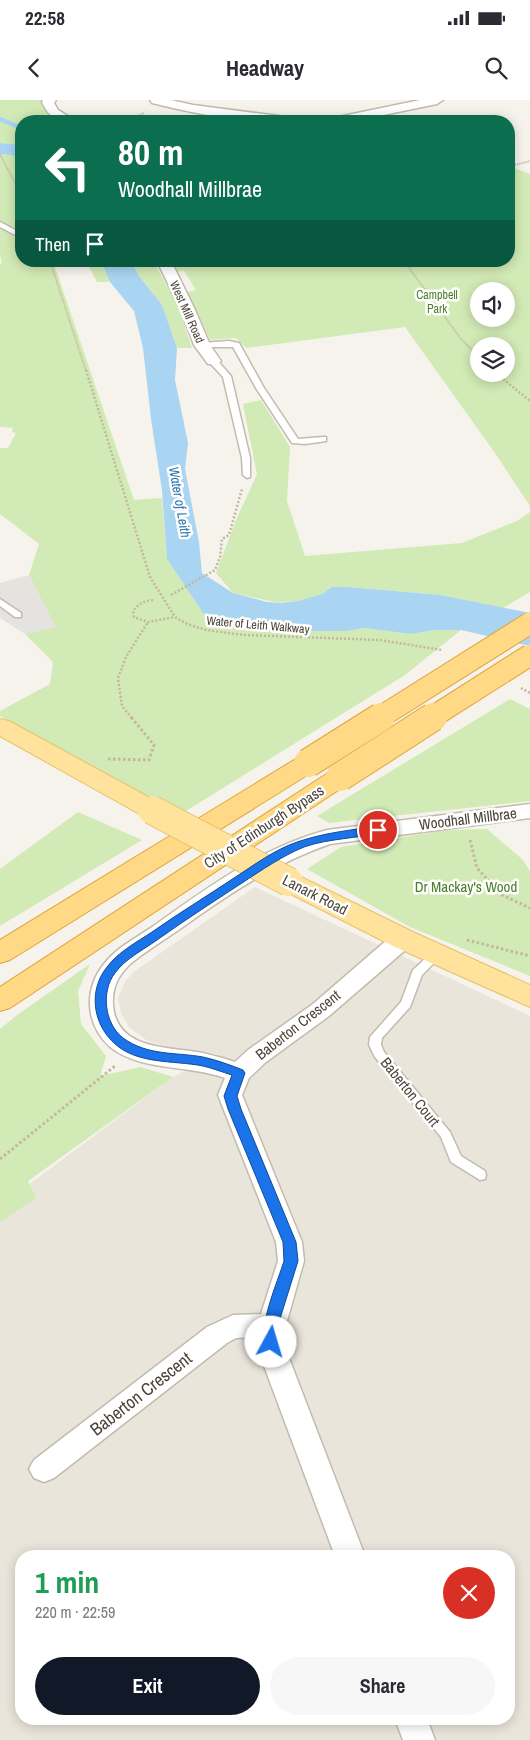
<!DOCTYPE html>
<html lang="en">
<head>
<meta charset="utf-8">
<style>
	body { margin:0; font-family:"Archivo Narrow",sans-serif; background:#f7f7f7; color:#2b2b33; height:100vh; display:flex; flex-direction:column; font-size:19px; white-space:nowrap }
	* { box-sizing:border-box; margin:0 }
	p { font-size:16px; color:#7c7c81 }
	.icon { flex:none; width:28px; height:28px; fill:none; stroke:currentColor; stroke-width:2; stroke-linecap:round; stroke-linejoin:round }
	.map { position:relative; flex:1; overflow:hidden }
	.drawer { position:absolute; left:15px; top:1450px; width:500px; height:175px; display:flex; flex-direction:column; background:#fff; border-radius:20px; box-shadow:0 2px 12px #0003 }
	.drawer>* { flex:none }
	.hud { position:absolute; left:15px; top:15px; width:500px; height:152px; border-radius:20px; box-shadow:0 2px 12px #0003; background:#0b6e4f; color:#fff; overflow:hidden }
	.buttons { position:absolute; left:470px; top:182px; display:grid; gap:10px }
	.buttons a { display:grid; place-items:center; width:45px; height:45px; border-radius:50%; background:#fff; box-shadow:0 2px 12px #0003; font-size:25px }
	.pin { position:absolute; display:grid; place-items:center; width:42px; height:42px; color:#fff; margin:-21px; border:2px solid #fff; border-radius:50%; box-shadow:0 1px 5px #0007 }
	.me { position:absolute; width:55px; margin:-28px; rotate:6deg; stroke-linejoin:round; filter:drop-shadow(0 0 4px #0008) }
	.turn { display:flex; align-items:center; gap:18px; height:105px; padding:0 20px; font-size:22px }
	.turn .icon { width:65px; height:65px; stroke-width:2.5 }
	.turn b { display:block; font-size:35px; line-height:42px }
	.then { display:flex; align-items:center; height:48px; padding:0 20px; background:#0003; gap:10px; font-size:19px }
	.round { display:grid; place-items:center; flex:none; width:52px; height:52px; border-radius:26px; background:#f7f7f7 }
	.headline { display:flex; align-items:center; justify-content:space-between; height:85px; padding:0 20px }
	h1 { font-size:30px; font-weight:700; line-height:38px; color:#1e9e55 }
	.primary-button { display:flex; gap:10px; margin-top:auto; padding:10px 20px }
	.primary-button a { flex:1; height:58px; border-radius:30px; background:#111827; color:#fff; font-size:20px; font-weight:700; line-height:58px; text-align:center }
	.primary-button a+a { background:#f7f7f7; color:#2b2b33 }
	.status { display:flex; justify-content:space-between; align-items:center; height:35px; padding:0 25px; background:#fff; direction:ltr }
	.status svg { height:14px; fill:currentColor }
	header { display:flex; justify-content:space-between; align-items:center; height:65px; padding:0 20px; background:#fff; font-size:22px; font-weight:700 }
	.map>svg:first-child { display:block }
	.residential { fill:#eae5da; fill-rule:evenodd }
	.green { fill:#d2eab5; fill-rule:evenodd }
	.parking { fill:#e5e3e0 }
	.water { fill:#a9d4f2 }
	.lines { fill:none; stroke-linecap:round; stroke-linejoin:round }
	.stream { stroke:#a9d4f2; stroke-width:4.5 }
	.service-casing { stroke:#c2bbae; stroke-width:3 }
	.minor-casing { stroke:#c2bbae; stroke-width:3 }
	.primary-casing { stroke:#e6c16a; stroke-width:2 }
	.trunk-casing { stroke:#e0a43c; stroke-width:2 }
	.path-far2 { stroke:#c4b79f; stroke-width:2; stroke-dasharray:1 1; stroke-linecap:butt }
	.path-far1 { stroke:#c4b79f; stroke-width:2.5; stroke-dasharray:2 2; stroke-linecap:butt }
	.path { stroke:#c4b79f; stroke-width:3; stroke-dasharray:2.5 2.5; stroke-linecap:butt }
	.service { fill:#fff; fill-rule:evenodd }
	.minor { fill:#fff; fill-rule:evenodd }
	.primary { fill:#ffe39c; fill-rule:evenodd }
	.trunk { fill:#ffd985; fill-rule:evenodd }
	.primary-bridge-casing { stroke:#e6c16a; stroke-width:30; stroke-linecap:butt }
	.trunk-bridge-far1-casing { stroke:#e0a43c; stroke-width:23; stroke-linecap:butt }
	.trunk-bridge-casing { stroke:#e0a43c; stroke-width:30; stroke-linecap:butt }
	.primary-bridge { stroke:#ffe39c; stroke-width:28 }
	.trunk-bridge-far1 { stroke:#ffd985; stroke-width:21 }
	.trunk-bridge { stroke:#ffd985; stroke-width:28 }
	.route { fill:#1a73e8; stroke:#114b97 }
	.labels { text-anchor:middle; stroke-width:5; stroke-linejoin:round; paint-order:stroke }
	.far-park-label { font-size:12px; fill:#4a7f2a; stroke:#fff }
	.far-street-label { font-size:12px; fill:#4b4439; stroke:#fff }
	.far-water-label { font-size:14px; font-style:italic; fill:#2e7ab2; stroke:#fff }
	.street-label { font-size:15px; fill:#4b4439; stroke:#fff }
	.park-label { font-size:15px; fill:#4a7f2a; stroke:#fff }
	.near-street-label { font-size:18px; fill:#4b4439; stroke:#fff }
</style>
</head>
<body>
<div class="status"><b>22:58</b><svg viewBox="0 0 49 12"><path d="M0 12V9h3v3zM5 12V6h3v6zM10 12V3h3v9zM15 12V0h3v12zM26 1h20v11H26zM47 4h2v5h-2z"/></svg></div>
<header><svg class="icon" aria-label="back" viewBox="0 0 24 24"><path d="M15 5l-7 7 7 7"/></svg>Headway<svg class="icon" aria-label="search" viewBox="0 0 24 24"><circle cx="10" cy="10" r="6"/><path d="M15 15l6 6"/></svg></header>
<div class="map">
<svg width="530" height="1640" viewBox="0 0 530 1640">
	<rect width="100%" height="100%" fill="#f6f3ec"/>
	<!-- residential -->
	<path class="residential" d="M 255,787 L 530,916 L 530,1640 L 0,1640 L 0,1106 L 173,977 L 218,954 L 168,948 L 146,940 L 129,927 L 121,913 L 118,898 L 125,881 L 135,871 ZM 21,1456 L 509,1456 L 509,1619 L 21,1619 Z"/>
	<!-- green -->
	<g class="green">
		<path d="M 0,0 L 44,0 L 42,2 L 47,13 L 62,21 L 21,21 L 21,45 L 0,43 Z"/>
		<path d="M 0,54 L 12,55 L 21,61 L 21,161 L 53,161 L 134,400 L 162,398 L 167,459 L 203,513 L 347,531 L 364,528 L 411,534 L 433,530 L 461,530 L 405,575 L 181,714 L 0,616 L 0,611 L 50,584 L 53,562 L 25,534 L 55,527 L 29,475 L 39,444 L 0,414 L 0,348 L 8,348 L 16,333 L 12,332 L 13,328 L 0,327 L 0,164 L 2,163 L 0,156 Z"/>
		<path d="M 509,66 L 530,74 L 530,406 L 495,353 L 405,227 L 246,248 L 236,238 L 210,240 L 187,192 L 196,190 L 184,171 L 175,172 L 172,167 L 174,165 L 171,161 L 509,161 ZM 479,191 L 506,191 L 506,219 L 479,219 ZM 479,246 L 506,246 L 506,274 L 479,274 Z"/>
		<path d="M 86,161 L 101,161 L 110,182 L 97,182 Z"/>
		<path d="M 131,161 L 153,161 L 177,203 L 192,248 L 177,248 L 162,205 L 139,176 Z"/>
		<path d="M 261,300 L 290,347 L 287,401 L 305,456 L 462,443 L 517,421 L 530,412 L 530,492 L 503,508 L 440,495 L 349,487 L 332,487 L 322,494 L 298,501 L 280,502 L 279,503 L 233,493 L 216,473 L 236,420 L 257,374 L 243,304 Z"/>
		<path d="M 510,599 L 530,609 L 530,701 L 329,723 L 317,716 Z"/>
		<path d="M 78,712 L 142,740 L 0,826 L 0,769 Z"/>
		<path d="M 487,729 L 523,760 L 530,771 L 530,876 L 410,827 L 307,769 L 341,747 L 447,730 Z"/>
		<path d="M 90,864 L 78,891 L 81,924 L 106,956 L 100,976 L 141,967 L 173,977 L 28,1081 L 36,1098 L 0,1122 L 0,929 L 17,915 Z"/>
	</g>
	<!-- parking -->
	<path class="parking" d="M 29,475 L 56,527 L 25,534 L 0,518 L 0,483 Z"/>
	<!-- water -->
	<g class="water">
		<path d="M 0,43 L 21,45 L 21,61 L 12,55 L 0,54 Z"/>
		<path d="M 101,161 L 131,161 L 139,176 L 162,205 L 177,248 L 175,280 L 188,343 L 185,369 L 199,442 L 202,473 L 233,493 L 267,502 L 279,503 L 298,501 L 322,494 L 332,487 L 349,487 L 440,495 L 530,513 L 530,546 L 461,530 L 433,530 L 411,534 L 364,528 L 347,531 L 306,531 L 302,527 L 282,527 L 203,513 L 167,459 L 162,390 L 151,319 L 143,248 L 134,211 L 110,182 Z"/>
	</g>
	<g class="lines">
		<!-- stream -->
		<path class="stream" d="M 0,19 L 21,28"/>
		<!-- service casing -->
		<g class="service-casing">
			<g id="service">
				<path d="M 0,122 L 21,133 L 21,138 L 0,127 Z"/>
				<path d="M 229,241 L 239,243 L 264,288 L 298,339 L 323,337 L 326,337 L 326,341 L 305,344 L 292,343 L 256,288 L 233,247 L 202,247 L 198,245 L 202,243 Z"/>
				<path d="M 210,259 L 216,259 L 231,276 L 250,358 L 250,377 L 247,378 L 243,375 L 242,358 L 223,277 L 210,263 Z"/>
				<path d="M 0,499 L 21,513 L 21,517 L 15,517 L 0,506 Z"/>
				<path d="M 436,851 L 442,855 L 422,875 L 410,907 L 382,938 L 381,945 L 384,952 L 450,1032 L 461,1056 L 485,1071 L 486,1075 L 485,1079 L 480,1080 L 451,1062 L 441,1037 L 375,957 L 369,945 L 370,937 L 401,902 L 413,870 L 432,852 Z"/>
			</g>
		</g>
		<!-- minor casing -->
		<g class="minor-casing">
			<g id="minor">
				<path d="M 43,0 L 56,0 L 54,3 L 58,10 L 76,21 C 58,22 50,19 42,2 Z"/>
				<path d="M 150,0 L 171,0 L 193,5 L 286,17 L 292,21 C 245,24 197,14 152,3 Z"/>
				<path d="M 420,0 L 443,0 L 437,4 L 354,21 L 332,21 L 338,17 Z"/>
				<path d="M 157,161 L 171,161 L 195,210 L 210,245 L 221,261 L 218,264 L 208,264 L 194,245 L 181,210 Z"/>
				<path d="M 530,704 L 530,718 L 330,744 C 275,763 227,795 180,829 C 164,840 146,851 130,864 C 118,876 112,887 113,905 C 116,946 159,947 190,951 C 206,953 220,957 235,962 L 248,950 L 313,904 L 395,833 L 403,831 L 411,833 L 414,839 L 411,845 L 329,916 L 266,962 L 249,978 L 242,995 L 302,1142 L 304,1161 L 287,1221 L 287,1245 L 289,1258 L 365,1456 L 335,1456 L 261,1258 L 258,1237 L 236,1238 L 227,1243 L 54,1378 L 44,1382 L 34,1378 L 29,1369 L 34,1360 L 207,1227 L 233,1215 L 261,1214 L 278,1161 L 276,1142 L 218,995 L 225,978 C 190,965 137,971 109,946 C 85,923 84,889 104,864 C 117,847 138,837 155,825 C 208,787 263,747 327,730 Z"/>
				<path d="M 395,1619 L 427,1619 L 435,1640 L 403,1640 Z"/>
			</g>
		</g>
		<!-- primary casing -->
		<g class="primary-casing">
			<g id="primary">
				<path d="M 0,619 L 9,621 L 161,704 L 165,710 L 161,716 L 152,718 L 143,716 L 0,636 Z"/>
				<path d="M 289,773 L 299,776 L 413,832 L 530,885 L 530,907 L 393,846 L 279,788 L 276,782 L 279,776 Z"/>
			</g>
		</g>
		<!-- trunk casing -->
		<g class="trunk-casing">
			<g id="trunk">
				<path d="M 308,655 L 317,657 L 321,663 L 317,669 L 10,860 L 0,863 L 0,840 L 299,657 Z"/>
				<path d="M 340,669 L 349,671 L 353,677 L 349,683 L 10,908 L 0,911 L 0,887 L 331,671 Z"/>
			</g>
		</g>
		<!-- path-far2 -->
		<g class="path-far2">
			<path d="M 127,21 L 144,13"/>
			<path d="M 0,54 L 21,95"/>
			<path d="M 511,66 L 530,61"/>
			<path d="M 50,161 L 86,271"/>
			<path d="M 404,161 L 461,239 L 479,257"/>
		</g>
		<!-- path-far1 -->
		<g class="path-far1">
			<path d="M 86,270 L 150,477 L 175,517 L 187,524 L 206,530 L 244,535 L 380,540 L 442,550"/>
			<path d="M 497,274 L 530,301"/>
			<path d="M 171,495 L 215,470 L 220,457 L 222,439 L 229,435 L 242,389"/>
			<path d="M 153,500 C 144,501 138,504 133,511 L 134,517 L 148,522 L 175,517"/>
			<path d="M 521,588 L 530,593"/>
			<path d="M 132,618 L 122,606 L 118,578 L 126,557 L 148,522"/>
		</g>
		<!-- path -->
		<g class="path">
			<path d="M 108,659 L 149,660 L 154,645 L 131,617"/>
			<path d="M 470,740 L 477,768 L 502,795 L 530,808"/>
			<path d="M 467,840 L 530,856"/>
			<path d="M 0,1059 L 115,966"/>
		</g>
		<!-- service -->
		<use href="#service" class="service"/>
		<!-- minor -->
		<use href="#minor" class="minor"/>
		<!-- primary -->
		<use href="#primary" class="primary"/>
		<!-- trunk -->
		<use href="#trunk" class="trunk"/>
		<!-- primary-bridge casing -->
		<g class="primary-bridge-casing">
			<path id="primary-bridge" d="M 152,710 L 289,782"/>
		</g>
		<!-- trunk-bridge-far1 casing -->
		<g class="trunk-bridge-far1-casing">
			<g id="trunk-bridge-far1">
				<path d="M 379,618 L 530,523"/>
				<path d="M 431,618 L 530,555"/>
			</g>
		</g>
		<!-- trunk-bridge casing -->
		<g class="trunk-bridge-casing">
			<g id="trunk-bridge">
				<path d="M 308,663 L 381,617"/>
				<path d="M 340,677 L 433,617"/>
			</g>
		</g>
		<!-- primary-bridge -->
		<use href="#primary-bridge" class="primary-bridge"/>
		<!-- trunk-bridge-far1 -->
		<use href="#trunk-bridge-far1" class="trunk-bridge-far1"/>
		<!-- trunk-bridge -->
		<use href="#trunk-bridge" class="trunk-bridge"/>
	</g>
	<!-- route -->
	<path class="route" d="M 378,726 L 382,727 L 384,730 L 382,732 C 356,739 330,738 304,747 C 282,756 262,770 242,783 C 213,802 185,820 157,840 C 143,850 125,859 115,873 C 101,891 104,923 123,938 C 148,956 175,952 203,957 C 217,960 230,965 243,970 L 245,973 L 237,996 L 241,1009 L 296,1142 L 298,1161 L 278,1225 L 278,1242 L 276,1246 L 271,1248 L 266,1246 C 257,1228 278,1181 284,1161 L 283,1142 L 228,1009 L 224,996 L 232,975 C 222,972 212,968 203,966 C 173,960 136,965 113,942 C 92,922 89,889 107,867 C 118,852 137,842 152,832 C 179,813 207,796 234,778 C 254,765 274,750 297,742 C 323,733 351,730 378,726 Z"/>
	<g class="labels">
		<!-- far-park labels -->
		<g class="far-park-label">
			<text x="437" y="199">Campbell<tspan x="437" dy="14">Park</tspan></text>
		</g>
		<!-- far-street labels -->
		<g class="far-street-label">
			<text transform="translate(187 212) rotate(66)" y="4">West Mill Road</text>
			<text transform="translate(258 525) rotate(5)" y="4">Water of Leith Walkway</text>
		</g>
		<!-- far-water labels -->
		<g class="far-water-label">
			<text transform="translate(180 402) rotate(80)" y="5">Water of Leith</text>
		</g>
		<!-- street labels -->
		<g class="street-label">
			<text transform="translate(468 719) rotate(-7)" y="5">Woodhall Millbrae</text>
			<text transform="translate(264 727) rotate(-33)" y="5">City of Edinburgh Bypass</text>
			<text transform="translate(315 795) rotate(27)" y="5">Lanark Road</text>
			<text transform="translate(298 925) rotate(-38)" y="5">Baberton Crescent</text>
			<text transform="translate(410 992) rotate(51)" y="5">Baberton Court</text>
		</g>
		<!-- park labels -->
		<g class="park-label">
			<text x="466" y="792">Dr Mackay's Wood</text>
		</g>
		<!-- near-street labels -->
		<g class="near-street-label">
			<text transform="translate(141 1294) rotate(-38)" y="6">Baberton Crescent</text>
		</g>
	</g>
</svg>
<div class="buttons">
<a><svg class="icon" aria-label="sound" viewBox="0 0 24 24"><path d="M4 9h4l5-4v14l-5-4H4zM17 9q2 3 0 6"/></svg></a>
<a><svg class="icon" aria-label="layers" viewBox="0 0 24 24"><path d="M12 4l9 5-9 5-9-5zM3 14l9 5 9-5"/></svg></a>
</div>
<div class="pin" style="left:378px;top:730px;background:#d93025"><svg class="icon" aria-label="arrive" viewBox="0 0 24 24"><path d="M6 21V4h12l-3 4 3 4H6"/></svg></div>
<svg class="me" style="left:271px;top:1242px" viewBox="-20 -20 40 40"><circle r="19" fill="#fff"/><path d="M0-13L10 11 0 6-10 11z" fill="#1a73e8"/></svg>
<div class="hud">
<div class="turn"><svg class="icon" aria-label="left" viewBox="0 0 24 24"><path d="M17 20v-9H6M10 6l-5 5 5 5"/></svg><div><b>80 m</b>Woodhall Millbrae</div></div>
<div class="then">Then<svg class="icon" aria-label="arrive" viewBox="0 0 24 24"><path d="M6 21V4h12l-3 4 3 4H6"/></svg></div>
</div>
<section class="drawer">
<div class="headline"><div><h1>1 min</h1><p>220 m · 22:59</p></div><a class="round" style="background:#d93025;color:#fff"><svg class="icon" aria-label="close" viewBox="0 0 24 24"><path d="M6 6l12 12M18 6L6 18"/></svg></a></div>
<div class="primary-button"><a>Exit</a><a>Share</a></div>
</section>
</div>
</body>
</html>
